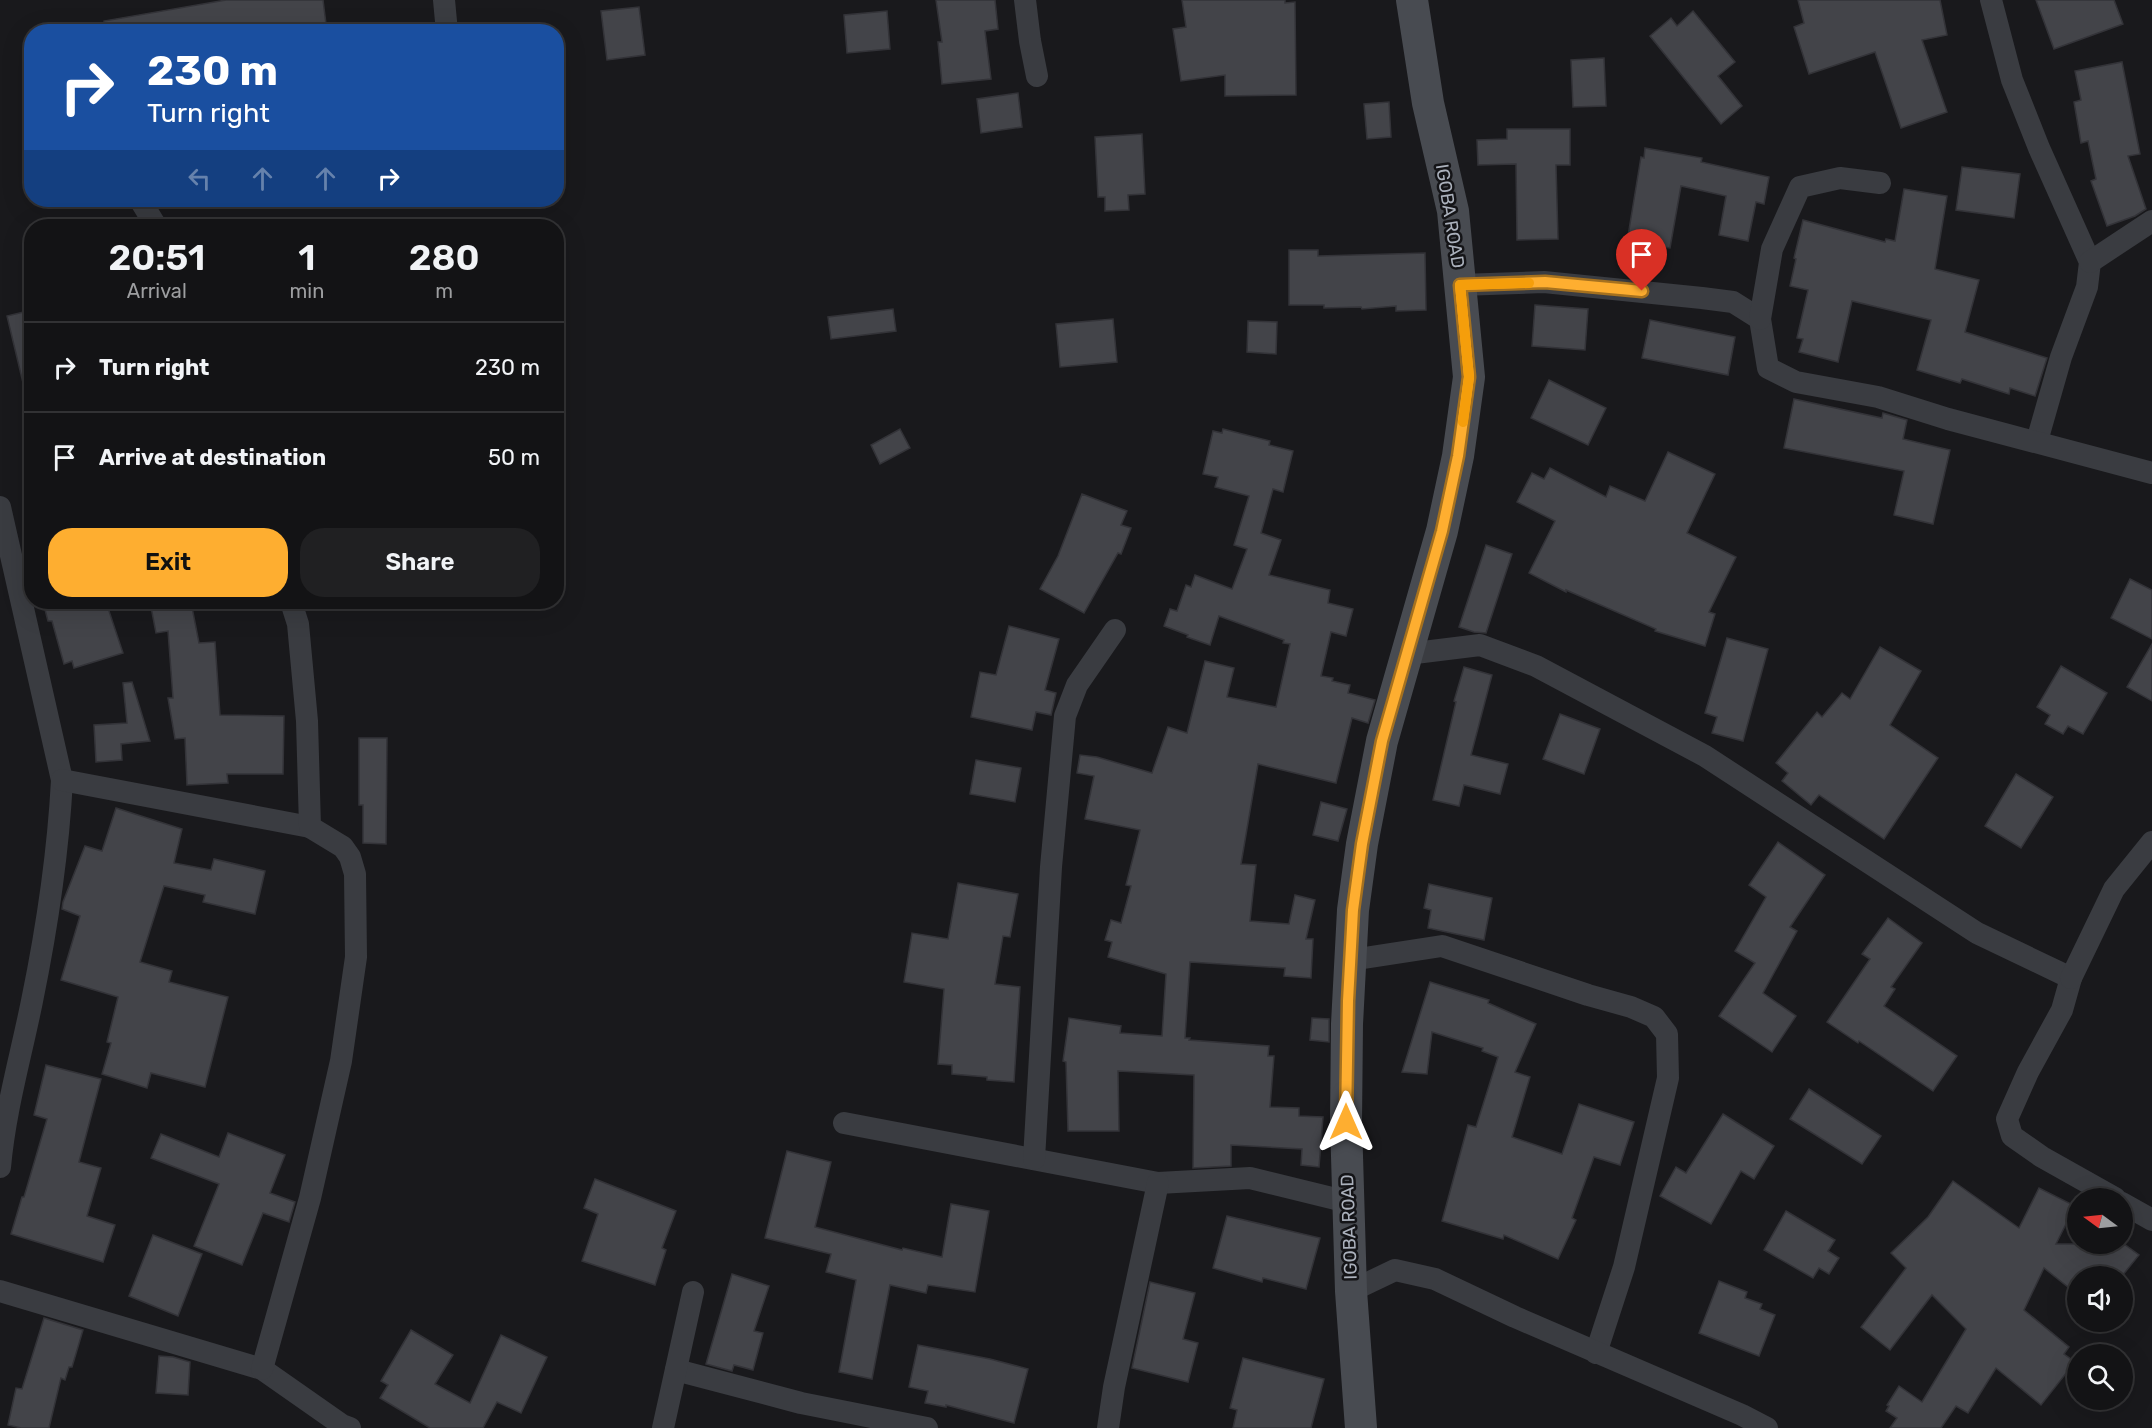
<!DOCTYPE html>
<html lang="en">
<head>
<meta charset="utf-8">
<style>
	body { margin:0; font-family:Rubik,sans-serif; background:#202022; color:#f1f3f6; height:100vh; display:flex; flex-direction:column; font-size:22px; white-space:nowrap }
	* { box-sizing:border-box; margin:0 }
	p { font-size:20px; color:#9d9ea0 }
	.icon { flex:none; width:33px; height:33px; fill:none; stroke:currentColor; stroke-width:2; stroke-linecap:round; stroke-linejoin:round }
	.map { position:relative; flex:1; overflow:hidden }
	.sheet { position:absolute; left:24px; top:219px; width:540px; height:390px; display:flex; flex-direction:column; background:#131315; border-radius:24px; box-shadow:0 6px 24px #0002,0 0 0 2px #323234 }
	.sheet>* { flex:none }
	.top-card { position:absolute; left:24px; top:24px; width:540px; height:183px; border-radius:24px; box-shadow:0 6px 24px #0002,0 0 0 2px #323234; background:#1a4fa0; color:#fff; overflow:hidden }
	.needle { width:39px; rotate:285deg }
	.controls { position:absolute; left:2067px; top:1188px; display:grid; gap:12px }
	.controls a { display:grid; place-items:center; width:66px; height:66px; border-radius:50%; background:#131315; box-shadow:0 6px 24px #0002,0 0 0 2px #323234; font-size:30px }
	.pin { position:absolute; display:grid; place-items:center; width:51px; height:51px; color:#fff; margin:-62px -26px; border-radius:50% 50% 50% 0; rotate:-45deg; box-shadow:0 0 6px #0007 }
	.pin .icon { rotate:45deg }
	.me { position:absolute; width:66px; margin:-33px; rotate:0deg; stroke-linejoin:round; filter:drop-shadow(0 0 4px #0008) }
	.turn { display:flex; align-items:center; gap:21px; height:126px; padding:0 24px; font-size:27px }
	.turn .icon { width:78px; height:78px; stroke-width:2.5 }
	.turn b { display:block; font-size:42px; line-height:51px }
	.lanes { display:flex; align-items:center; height:57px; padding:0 24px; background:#0003; justify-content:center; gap:30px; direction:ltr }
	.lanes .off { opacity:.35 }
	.eta { display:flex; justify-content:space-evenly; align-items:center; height:102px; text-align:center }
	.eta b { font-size:36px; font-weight:600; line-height:42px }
	.cta { display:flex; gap:12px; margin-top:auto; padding:12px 24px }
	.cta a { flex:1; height:69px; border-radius:24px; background:#feae30; color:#111; font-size:24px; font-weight:600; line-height:69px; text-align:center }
	.cta a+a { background:#202022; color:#f1f3f6 }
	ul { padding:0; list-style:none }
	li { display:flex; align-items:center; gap:18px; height:90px; padding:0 24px; border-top:2px solid #323234 }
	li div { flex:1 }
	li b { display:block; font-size:22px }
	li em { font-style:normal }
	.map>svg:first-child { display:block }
	.building { fill:#434449; stroke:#333338; stroke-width:1.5 }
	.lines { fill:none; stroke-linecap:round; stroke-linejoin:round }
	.street { stroke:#3a3c41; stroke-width:22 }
	.secondary { stroke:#484b51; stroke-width:32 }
	.route-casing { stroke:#a5711f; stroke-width:15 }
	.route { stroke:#feae30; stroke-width:10 }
	.slow { stroke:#f59e0b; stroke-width:10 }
	.labels { text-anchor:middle; stroke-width:5; stroke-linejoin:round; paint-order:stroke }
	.street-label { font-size:18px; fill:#abb1bc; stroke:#141417 }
</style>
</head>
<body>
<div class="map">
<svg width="2152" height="1428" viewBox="0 0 2152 1428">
	<rect width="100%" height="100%" fill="#19191c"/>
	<!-- building -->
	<g class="building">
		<path d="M 226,0 L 323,0 L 327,32 L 105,32 L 104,21 Z"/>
		<path d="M 936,0 L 995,0 L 998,29 L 985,31 L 991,79 L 942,84 L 938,42 L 942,42 Z"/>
		<path d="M 1182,0 L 1285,0 L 1285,3 L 1295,2 L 1296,95 L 1225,96 L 1225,75 L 1181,81 L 1173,29 L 1186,27 Z"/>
		<path d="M 1798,0 L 1940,0 L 1947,35 L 1922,40 L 1947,112 L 1901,128 L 1875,52 L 1809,74 L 1794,27 L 1804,23 Z"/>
		<path d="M 2036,0 L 2114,0 L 2123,24 L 2054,49 Z"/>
		<path d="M 639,7 L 645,55 L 607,60 L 601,11 Z"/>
		<path d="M 887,11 L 890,49 L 847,53 L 844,15 Z"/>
		<path d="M 1693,11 L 1735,62 L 1718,76 L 1742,106 L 1721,124 L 1650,36 L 1671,18 L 1677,26 Z"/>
		<path d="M 1604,58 L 1606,106 L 1573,107 L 1571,60 Z"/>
		<path d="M 2122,62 L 2140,154 L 2128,156 L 2146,209 L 2135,216 L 2107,226 L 2091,181 L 2096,179 L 2088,141 L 2081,143 L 2074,102 L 2081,100 L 2075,71 Z"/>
		<path d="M 1018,93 L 1022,127 L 981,133 L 977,99 Z"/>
		<path d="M 1389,102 L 1391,137 L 1367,139 L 1364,104 Z"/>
		<path d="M 1507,129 L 1570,129 L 1570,165 L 1556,165 L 1558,239 L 1517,240 L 1516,164 L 1478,165 L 1477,140 L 1507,139 Z"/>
		<path d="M 1142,134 L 1145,194 L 1128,195 L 1129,210 L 1105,211 L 1105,197 L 1098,197 L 1095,137 Z"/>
		<path d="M 1645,148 L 1702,158 L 1701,162 L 1769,177 L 1764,204 L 1756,202 L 1748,241 L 1719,235 L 1726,196 L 1681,186 L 1670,248 L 1627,242 L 1641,157 L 1644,158 Z"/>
		<path d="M 1962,167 L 2020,174 L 2014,218 L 1956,210 Z"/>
		<path d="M 1904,189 L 1947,196 L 1935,269 L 1979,280 L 1965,332 L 2047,358 L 2035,396 L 2010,388 L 2009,394 L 1962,379 L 1960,383 L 1917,370 L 1931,320 L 1852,301 L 1838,362 L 1799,352 L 1803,339 L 1797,338 L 1808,290 L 1790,286 L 1796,259 L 1794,258 L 1803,220 L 1885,242 L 1886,239 L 1895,241 Z"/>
		<path d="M 1289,250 L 1318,250 L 1318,256 L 1425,253 L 1426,310 L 1396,311 L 1396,306 L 1362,309 L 1361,307 L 1324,308 L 1324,305 L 1289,305 Z"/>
		<path d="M 1535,305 L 1588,309 L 1585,350 L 1532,346 Z"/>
		<path d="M 893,309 L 896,331 L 831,339 L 828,317 Z"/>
		<path d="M 32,310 L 32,386 L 24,387 L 7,316 Z"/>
		<path d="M 1113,319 L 1117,362 L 1060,367 L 1056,324 Z"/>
		<path d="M 1650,320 L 1735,337 L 1728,375 L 1642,358 Z"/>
		<path d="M 1248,321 L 1277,322 L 1276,354 L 1247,352 Z"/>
		<path d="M 1549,380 L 1606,408 L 1588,445 L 1531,418 Z"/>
		<path d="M 1794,399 L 1882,418 L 1883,413 L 1907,420 L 1903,439 L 1950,450 L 1933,524 L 1894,515 L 1904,471 L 1784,448 Z"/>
		<path d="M 900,429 L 910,448 L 880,464 L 871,445 Z"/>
		<path d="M 1223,429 L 1270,441 L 1269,445 L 1293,451 L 1283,492 L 1273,489 L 1261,533 L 1281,540 L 1269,575 L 1330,590 L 1328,603 L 1353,609 L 1346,636 L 1331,632 L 1321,676 L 1333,678 L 1332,681 L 1350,685 L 1348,693 L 1375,700 L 1368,723 L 1352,718 L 1336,783 L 1258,764 L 1241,864 L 1256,865 L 1250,921 L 1289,924 L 1295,895 L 1315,900 L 1306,939 L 1313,939 L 1311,978 L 1284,976 L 1285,968 L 1190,962 L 1185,1038 L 1190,1038 L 1189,1040 L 1269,1046 L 1268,1056 L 1274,1056 L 1270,1107 L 1299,1108 L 1299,1116 L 1323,1117 L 1319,1167 L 1301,1165 L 1302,1149 L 1231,1145 L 1231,1166 L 1193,1168 L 1194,1075 L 1118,1071 L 1119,1131 L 1068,1131 L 1066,1062 L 1063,1061 L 1069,1018 L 1121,1026 L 1120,1033 L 1162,1036 L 1166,974 L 1108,957 L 1112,942 L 1105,940 L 1111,920 L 1121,923 L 1131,886 L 1126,885 L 1140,830 L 1085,819 L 1094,776 L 1077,773 L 1080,755 L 1097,757 L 1152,773 L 1168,727 L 1187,733 L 1205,661 L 1234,668 L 1227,697 L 1276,707 L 1290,644 L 1283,643 L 1284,640 L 1219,616 L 1210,645 L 1187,637 L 1188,635 L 1164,626 L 1170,609 L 1177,611 L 1186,585 L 1191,587 L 1195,575 L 1232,589 L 1247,549 L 1234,545 L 1249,496 L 1215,487 L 1218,477 L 1203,474 L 1213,431 L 1222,433 Z"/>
		<path d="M 1668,452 L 1715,474 L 1687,533 L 1736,557 L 1709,612 L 1715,614 L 1705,646 L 1655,631 L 1656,629 L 1566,590 L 1566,592 L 1529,573 L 1555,521 L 1517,502 L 1532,473 L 1544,479 L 1550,468 L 1606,497 L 1610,486 L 1645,501 Z"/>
		<path d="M 1082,494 L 1127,511 L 1121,525 L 1131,528 L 1121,554 L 1118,553 L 1084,613 L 1040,589 L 1058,556 Z"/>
		<path d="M 1486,545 L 1512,554 L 1486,633 L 1474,632 L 1459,627 Z"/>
		<path d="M 2130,579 L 2152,590 L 2152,639 L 2111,618 Z"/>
		<path d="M 43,602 L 106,602 L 123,653 L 74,668 L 72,661 L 64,664 L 52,621 L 48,621 Z"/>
		<path d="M 150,602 L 191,602 L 199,643 L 215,642 L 220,715 L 284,716 L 283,774 L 227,774 L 228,783 L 187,785 L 185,738 L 175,739 L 168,698 L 173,698 L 168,631 L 156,633 Z"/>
		<path d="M 1009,626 L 1059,639 L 1045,690 L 1056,693 L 1051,715 L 1036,712 L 1032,730 L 971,717 L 980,672 L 996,675 Z"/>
		<path d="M 1727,638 L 1768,649 L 1743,741 L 1712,733 L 1717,717 L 1705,713 Z"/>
		<path d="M 2152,644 L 2152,701 L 2127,687 Z"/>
		<path d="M 1880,647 L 1921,671 L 1890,725 L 1938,758 L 1884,839 L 1819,795 L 1811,805 L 1782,781 L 1788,773 L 1776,763 L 1817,712 L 1822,717 L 1842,693 L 1850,699 Z"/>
		<path d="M 2061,666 L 2107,693 L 2083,734 L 2068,726 L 2063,734 L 2045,724 L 2050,715 L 2037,707 Z"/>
		<path d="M 1464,667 L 1492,675 L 1471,755 L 1508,764 L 1500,794 L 1464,785 L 1459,806 L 1433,800 L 1456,702 L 1454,701 Z"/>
		<path d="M 132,682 L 150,741 L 121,744 L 122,760 L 96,762 L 94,725 L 127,723 L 123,683 Z"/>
		<path d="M 1560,714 L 1600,729 L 1584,774 L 1543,759 Z"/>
		<path d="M 359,738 L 387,738 L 386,844 L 363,843 L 363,805 L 359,805 Z"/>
		<path d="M 976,760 L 1021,768 L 1015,802 L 970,794 Z"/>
		<path d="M 2016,774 L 2053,797 L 2021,848 L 1985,826 Z"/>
		<path d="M 1321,802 L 1347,809 L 1338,841 L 1313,835 Z"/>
		<path d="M 116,808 L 182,829 L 174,863 L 211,870 L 214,859 L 265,871 L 255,914 L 203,902 L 205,895 L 164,886 L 140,962 L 172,971 L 169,982 L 228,997 L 205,1087 L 151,1073 L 147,1088 L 102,1074 L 111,1043 L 107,1042 L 118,997 L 61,980 L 80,916 L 62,909 L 63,902 L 85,846 L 102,851 Z"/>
		<path d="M 1778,842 L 1825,875 L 1790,927 L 1797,931 L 1763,993 L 1796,1016 L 1772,1052 L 1719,1016 L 1755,963 L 1735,951 L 1766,897 L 1749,885 Z"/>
		<path d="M 958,883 L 1018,894 L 1010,937 L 1003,936 L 995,984 L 1020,987 L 1014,1082 L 987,1080 L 987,1077 L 952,1074 L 952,1065 L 938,1064 L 944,989 L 904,982 L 912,933 L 948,939 Z"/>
		<path d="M 1429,884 L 1492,898 L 1484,940 L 1428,928 L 1431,910 L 1424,908 Z"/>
		<path d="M 1888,918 L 1922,943 L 1891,987 L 1895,989 L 1884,1006 L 1957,1056 L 1933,1091 L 1859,1041 L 1858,1043 L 1827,1022 L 1870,959 L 1862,954 Z"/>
		<path d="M 1430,982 L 1489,1000 L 1488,1003 L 1536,1024 L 1515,1072 L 1530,1077 L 1512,1137 L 1562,1154 L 1579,1104 L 1634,1122 L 1620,1165 L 1594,1157 L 1572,1218 L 1576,1220 L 1558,1259 L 1504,1235 L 1503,1239 L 1442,1221 L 1468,1125 L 1476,1127 L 1498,1057 L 1482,1051 L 1483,1048 L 1432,1032 L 1427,1074 L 1402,1072 Z"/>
		<path d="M 1312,1018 L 1329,1019 L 1329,1042 L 1310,1040 Z"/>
		<path d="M 46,1065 L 101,1079 L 79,1162 L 101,1168 L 87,1216 L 115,1225 L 103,1262 L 11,1234 L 22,1197 L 24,1197 L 47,1119 L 34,1115 Z"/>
		<path d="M 1809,1089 L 1881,1136 L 1862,1164 L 1790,1119 Z"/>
		<path d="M 1723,1114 L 1774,1146 L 1754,1179 L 1741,1171 L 1711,1224 L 1660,1196 L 1676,1167 L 1686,1173 Z"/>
		<path d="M 228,1133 L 285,1155 L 270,1193 L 295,1202 L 289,1222 L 263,1213 L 242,1265 L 194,1246 L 219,1184 L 151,1158 L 161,1134 L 219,1157 Z"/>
		<path d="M 787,1151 L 831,1162 L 815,1227 L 902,1250 L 903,1248 L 942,1257 L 951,1204 L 989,1211 L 975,1292 L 928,1285 L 926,1293 L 890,1285 L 872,1379 L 839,1372 L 856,1280 L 826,1272 L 831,1254 L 765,1238 Z"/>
		<path d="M 595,1179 L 676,1211 L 662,1248 L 666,1250 L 655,1285 L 582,1261 L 598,1214 L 584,1208 Z"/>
		<path d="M 1953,1181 L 2019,1228 L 2039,1188 L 2075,1206 L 2056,1244 L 2124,1244 L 2139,1255 L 2122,1276 L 2078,1276 L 2078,1295 L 2044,1268 L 2024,1310 L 2069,1347 L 2064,1354 L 2075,1362 L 2041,1405 L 1996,1368 L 1968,1413 L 1956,1406 L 1941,1428 L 1890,1428 L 1897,1418 L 1886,1411 L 1889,1406 L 1887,1405 L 1899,1386 L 1922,1402 L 1966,1329 L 1932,1295 L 1890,1350 L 1861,1327 L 1906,1268 L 1891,1253 L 1928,1217 Z"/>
		<path d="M 1786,1211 L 1835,1240 L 1828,1251 L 1839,1258 L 1829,1274 L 1819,1268 L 1813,1278 L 1764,1250 Z"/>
		<path d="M 1227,1216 L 1320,1238 L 1306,1289 L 1263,1278 L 1262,1282 L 1213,1268 Z"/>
		<path d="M 153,1235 L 202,1254 L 178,1316 L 129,1296 Z"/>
		<path d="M 732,1274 L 769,1286 L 754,1331 L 763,1333 L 753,1370 L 734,1365 L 732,1371 L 706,1364 Z"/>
		<path d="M 1719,1281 L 1747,1292 L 1745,1298 L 1762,1304 L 1760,1309 L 1775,1315 L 1759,1356 L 1699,1333 Z"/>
		<path d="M 1150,1282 L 1195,1293 L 1183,1339 L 1198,1343 L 1188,1382 L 1132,1368 Z"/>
		<path d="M 44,1318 L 83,1330 L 72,1367 L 69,1367 L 65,1380 L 61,1378 L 49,1428 L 21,1428 L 8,1425 L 16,1388 L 22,1389 Z"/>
		<path d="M 411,1330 L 453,1355 L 435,1384 L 470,1403 L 501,1335 L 547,1357 L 521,1413 L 497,1402 L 483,1428 L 430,1428 L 380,1398 L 388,1385 L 381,1381 Z"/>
		<path d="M 918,1345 L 990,1359 L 1028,1369 L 1014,1423 L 946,1405 L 946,1407 L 925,1403 L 928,1391 L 909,1387 Z"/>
		<path d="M 159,1356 L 173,1357 L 190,1362 L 188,1395 L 156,1393 Z"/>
		<path d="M 1243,1358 L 1324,1379 L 1311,1428 L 1233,1428 L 1237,1410 L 1230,1408 Z"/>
	</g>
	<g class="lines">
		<!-- street -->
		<g class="street">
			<path d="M 444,0 L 447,32"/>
			<path d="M 1025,0 L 1030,41 L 1037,76"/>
			<path d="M 1991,0 L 2012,80 L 2039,148 L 2090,262 L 2087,287 L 2061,357 L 2037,441"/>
			<path d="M 140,200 L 156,226"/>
			<path d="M 2090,262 L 2152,221"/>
			<path d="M 1460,285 L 1544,282 L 1702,298 L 1733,302 L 1760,319 L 1768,368 L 1796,382 L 1878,397 L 1948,419 L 2152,473"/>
			<path d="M 1760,319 L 1772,249 L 1800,187 L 1840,178 L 1880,183"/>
			<path d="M 0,507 L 62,780 C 58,855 47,928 32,1001 C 21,1056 5,1110 0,1167"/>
			<path d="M 1407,654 L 1480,645 L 1536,666 L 1705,756 L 1977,933 L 2071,978 L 2062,1010 L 2028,1072 L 2007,1119 L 2012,1136 L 2042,1157 L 2115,1198"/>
			<path d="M 62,780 L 310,827"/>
			<path d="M 1351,960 L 1442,946 L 1588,995 L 1631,1007 L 1654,1017 L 1667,1034 L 1668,1078 L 1624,1267 L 1596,1353"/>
			<path d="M 2071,978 L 2114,889 L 2152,842"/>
			<path d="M 844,1123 L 1158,1183 L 1250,1178 L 1348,1202"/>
			<path d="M 1034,1159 L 1051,867 L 1065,716 L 1077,685 L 1115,630"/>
			<path d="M 2122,1203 L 2152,1220"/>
			<path d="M 0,1291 L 262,1369 L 342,1425 L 350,1428"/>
			<path d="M 1351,1291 L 1395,1270 L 1435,1279 L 1515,1317 L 1742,1415 L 1767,1428"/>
			<path d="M 262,1369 L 310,1198 L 341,1061 L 356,957 L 355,874 L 350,857 L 343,847 L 310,827 L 307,721 L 298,624 L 291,602"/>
			<path d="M 676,1370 L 801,1403 L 927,1428"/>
			<path d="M 663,1428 L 693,1292"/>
			<path d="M 1108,1428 L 1114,1387 L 1158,1183"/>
		</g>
		<!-- secondary -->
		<path class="secondary" d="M 1361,1428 L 1351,1291 L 1346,1122 L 1347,1024 L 1353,910 L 1362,844 L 1382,741 L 1442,531 L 1458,456 L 1469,377 L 1453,211 L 1428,103 L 1412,0"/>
	</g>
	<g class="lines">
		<!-- route casing -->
		<g class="route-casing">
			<path id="route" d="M 1346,1122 L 1348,1001 L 1353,910 L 1362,844 L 1382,741 L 1442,531 L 1458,456 L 1469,377 L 1460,285 L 1545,282 L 1642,291"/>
		</g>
		<!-- route -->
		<use href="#route" class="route"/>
		<!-- slow -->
		<path class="slow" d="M 1463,422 L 1469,377 L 1460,285 L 1529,283"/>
	</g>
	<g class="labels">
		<!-- street labels -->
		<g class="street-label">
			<text transform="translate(1450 216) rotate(81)" y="6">IGOBA ROAD</text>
			<text transform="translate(1349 1227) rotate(-92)" y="6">IGOBA ROAD</text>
		</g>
	</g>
</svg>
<div class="controls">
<a><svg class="needle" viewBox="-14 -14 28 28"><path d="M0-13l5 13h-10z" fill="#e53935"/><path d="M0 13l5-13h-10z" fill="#9d9ea0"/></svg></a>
<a><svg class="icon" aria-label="sound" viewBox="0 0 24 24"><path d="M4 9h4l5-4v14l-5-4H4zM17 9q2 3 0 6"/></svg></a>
<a><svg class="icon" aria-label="search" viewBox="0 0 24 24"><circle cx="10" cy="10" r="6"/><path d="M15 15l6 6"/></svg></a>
</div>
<div class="pin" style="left:1642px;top:291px;background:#d93025"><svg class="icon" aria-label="arrive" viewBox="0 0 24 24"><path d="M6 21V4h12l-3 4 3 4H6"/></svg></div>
<svg class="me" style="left:1346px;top:1122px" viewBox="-20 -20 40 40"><path d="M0-17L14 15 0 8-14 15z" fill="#feae30" stroke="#fff" stroke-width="4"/></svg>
<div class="top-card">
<div class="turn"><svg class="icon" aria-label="right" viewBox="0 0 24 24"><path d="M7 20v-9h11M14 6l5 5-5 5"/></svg><div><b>230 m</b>Turn right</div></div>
<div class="lanes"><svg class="icon off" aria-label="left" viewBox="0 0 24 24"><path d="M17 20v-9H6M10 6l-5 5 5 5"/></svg><svg class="icon off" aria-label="ahead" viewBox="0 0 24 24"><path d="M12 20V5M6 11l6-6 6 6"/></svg><svg class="icon off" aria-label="ahead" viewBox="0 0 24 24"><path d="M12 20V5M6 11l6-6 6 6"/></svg><svg class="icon" aria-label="right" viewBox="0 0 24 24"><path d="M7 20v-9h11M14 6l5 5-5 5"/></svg></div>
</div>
<section class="sheet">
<div class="eta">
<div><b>20:51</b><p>Arrival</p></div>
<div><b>1</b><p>min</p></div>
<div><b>280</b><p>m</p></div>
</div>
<ul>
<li><svg class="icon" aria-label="right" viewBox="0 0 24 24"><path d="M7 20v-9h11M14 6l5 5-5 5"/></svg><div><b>Turn right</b></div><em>230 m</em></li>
<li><svg class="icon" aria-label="arrive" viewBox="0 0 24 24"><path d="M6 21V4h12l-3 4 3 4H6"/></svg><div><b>Arrive at destination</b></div><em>50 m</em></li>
</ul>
<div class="cta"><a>Exit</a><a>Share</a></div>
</section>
</div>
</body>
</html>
